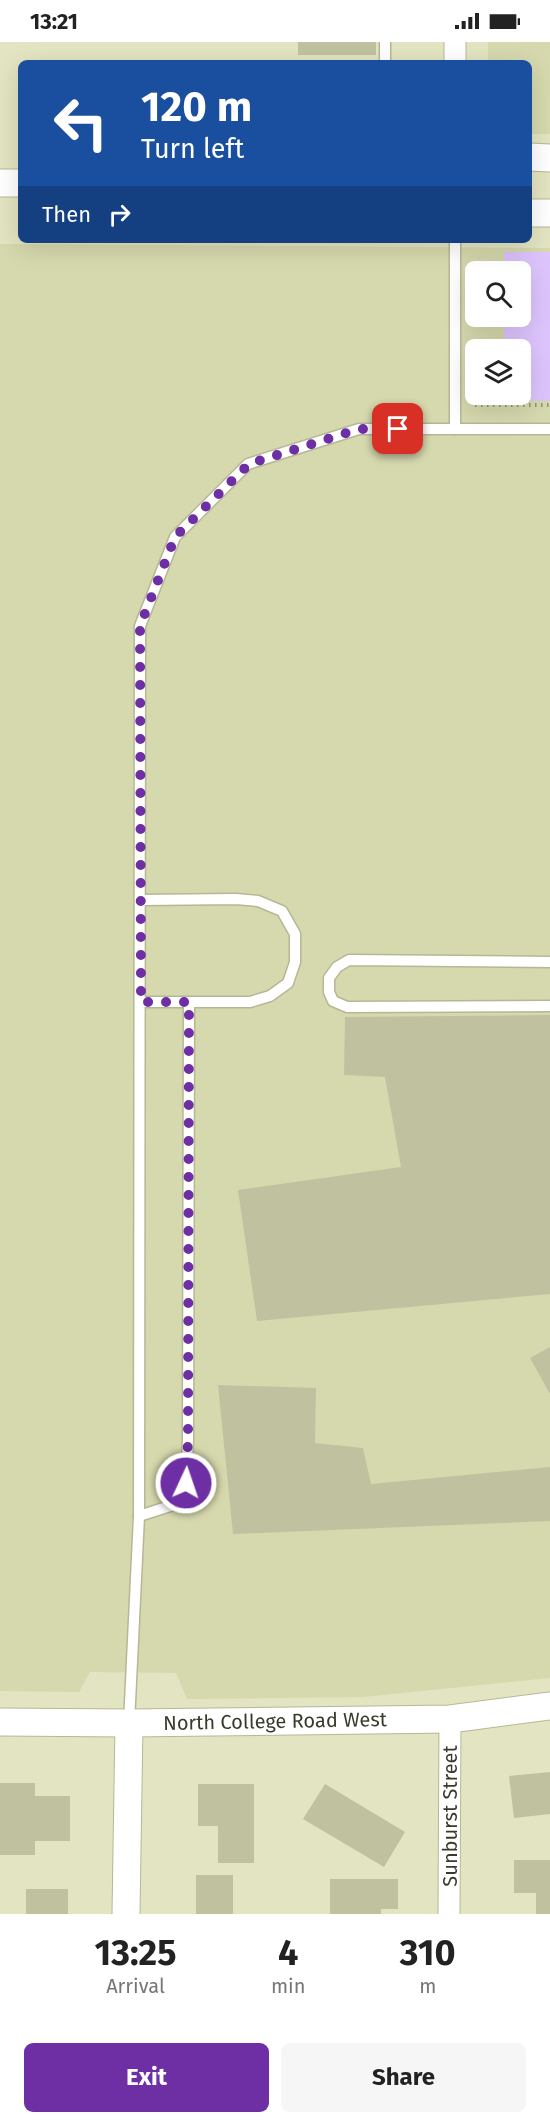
<!DOCTYPE html>
<html lang="en">
<head>
<meta charset="utf-8">
<style>
	body { margin:0; font-family:"Fira Sans",sans-serif; background:#f6f6f6; color:#222; height:100vh; display:flex; flex-direction:column; font-size:22px; white-space:nowrap }
	* { box-sizing:border-box; margin:0 }
	p { font-size:20px; color:#767676 }
	.icon { flex:none; width:33px; height:33px; fill:none; stroke:currentColor; stroke-width:2; stroke-linecap:round; stroke-linejoin:round }
	.map { position:relative; height:1872px; overflow:hidden }
	.side { display:flex; flex-direction:column; background:#fff; flex:1 }
	.side>* { flex:none }
	.banner { position:absolute; left:18px; top:18px; width:514px; height:183px; border-radius:9px; box-shadow:0 6px 24px #0002; background:#1a4fa0; color:#fff; overflow:hidden }
	.controls { position:absolute; left:465px; top:219px; display:grid; gap:12px }
	.controls a { display:grid; place-items:center; width:66px; height:66px; border-radius:9px; background:#fff; box-shadow:0 6px 24px #0002; font-size:30px }
	.pin { position:absolute; display:grid; place-items:center; width:51px; height:51px; color:#fff; margin:-26px; border-radius:12px; box-shadow:0 3px 9px #0006 }
	.me { position:absolute; width:66px; margin:-33px; rotate:3deg; stroke-linejoin:round; filter:drop-shadow(0 0 4px #0008) }
	.turn { display:flex; align-items:center; gap:21px; height:126px; padding:0 24px; font-size:27px }
	.turn .icon { width:78px; height:78px; stroke-width:2.5 }
	.turn b { display:block; font-size:42px; line-height:51px }
	.then { display:flex; align-items:center; height:57px; padding:0 24px; background:#0003; gap:12px; font-size:22px }
	.eta { display:flex; justify-content:space-evenly; align-items:center; height:102px; text-align:center }
	.eta b { font-size:36px; font-weight:700; line-height:42px }
	.cta { display:flex; gap:12px; margin-top:auto; padding:12px 24px }
	.cta a { flex:1; height:69px; border-radius:9px; background:#6f2fa4; color:#fff; font-size:24px; font-weight:700; line-height:69px; text-align:center }
	.cta a+a { background:#f6f6f6; color:#222 }
	.status { display:flex; justify-content:space-between; align-items:center; height:42px; padding:0 30px; background:#fff; direction:ltr }
	.status svg { height:16px; fill:currentColor }
	.map>svg:first-child { display:block }
	.built { fill:#d6d8ad; fill-rule:evenodd }
	.green { fill:#ddc4fd }
	.building { fill:#c0c29f }
	.lines { fill:none; stroke-linecap:round; stroke-linejoin:round }
	.service-casing { stroke:#b6b895; stroke-width:13 }
	.minor-casing { stroke:#b6b895; stroke-width:23 }
	.tertiary-casing { stroke:#b6b895; stroke-width:29 }
	.path { stroke:#93947b; stroke-width:4; stroke-dasharray:1.5 4.5; stroke-linecap:butt }
	.service { stroke:#fff; stroke-width:10 }
	.minor { stroke:#fff; stroke-width:21 }
	.tertiary { stroke:#fff; stroke-width:27 }
	.route { stroke:#6f2fa4; stroke-width:10; stroke-dasharray:0 18 }
	.labels { text-anchor:middle; stroke-width:5; stroke-linejoin:round; paint-order:stroke }
	.street-label { font-size:20px; fill:#3a3a2c; stroke:#fff }
</style>
</head>
<body>
<div class="status"><b>13:21</b><svg viewBox="0 0 49 12"><path d="M0 12V9h3v3zM5 12V6h3v6zM10 12V3h3v9zM15 12V0h3v12zM26 1h20v11H26zM47 4h2v5h-2z"/></svg></div>
<div class="map">
<svg width="550" height="1872" viewBox="0 0 550 1872">
	<rect width="100%" height="100%" fill="#e3e4c1"/>
	<!-- built -->
	<g class="built">
		<path d="M 488,0 L 550,0 L 550,92 L 530,92 L 530,21 L 488,21 Z"/>
		<path d="M 0,202 L 550,206 L 550,1636 L 363,1655 L 187,1657 L 176,1631 L 90,1630 L 79,1650 L 0,1649 ZM 476,230 L 520,230 L 520,274 L 476,274 ZM 476,308 L 520,308 L 520,352 L 476,352 Z"/>
	</g>
	<!-- green -->
	<path class="green" d="M 504,210 L 550,210 L 550,359 L 513,358 L 508,353 L 520,352 L 520,308 L 504,307 L 504,275 L 520,274 L 520,230 L 504,229 Z"/>
	<!-- building -->
	<g class="building">
		<rect x="298" y="0" width="78" height="13"/>
		<path d="M 550,973 L 550,1252 L 257,1279 L 238,1148 L 401,1125 L 385,1035 L 344,1033 L 345,975 Z"/>
		<path d="M 550,1305 L 550,1352 L 530,1316 Z"/>
		<path d="M 218,1343 L 316,1346 L 315,1401 L 363,1406 L 371,1442 L 550,1425 L 550,1479 L 233,1492 Z"/>
		<path d="M 550,1730 L 550,1772 L 514,1776 L 509,1734 Z"/>
		<path d="M 0,1741 L 35,1741 L 35,1754 L 70,1754 L 70,1799 L 35,1799 L 35,1813 L 0,1813 Z"/>
		<path d="M 198,1742 L 254,1742 L 254,1821 L 218,1821 L 218,1784 L 198,1784 Z"/>
		<path d="M 325,1742 L 405,1790 L 384,1825 L 303,1777 Z"/>
		<path d="M 514,1818 L 550,1818 L 550,1872 L 536,1872 L 536,1851 L 514,1851 Z"/>
		<rect x="196" y="1833" width="37" height="39"/>
		<path d="M 330,1837 L 398,1837 L 398,1867 L 381,1867 L 381,1872 L 330,1872 Z"/>
		<rect x="26" y="1847" width="42" height="25"/>
	</g>
	<g class="lines">
		<!-- service casing -->
		<g class="service-casing">
			<g id="service">
				<path d="M 385,0 L 385,21"/>
				<path d="M 455,198 L 455,387"/>
				<path d="M 550,920 L 349,918 L 337,925 L 329,936 L 329,950 L 333,959 L 347,965 L 550,964"/>
				<path d="M 141,960 L 250,960 L 270,954 L 288,941 L 295,920 L 295,892 L 282,869 L 258,859 L 236,857 L 141,858"/>
				<path d="M 139,1474 L 170,1464 L 186,1441 L 188,1398 L 189,960"/>
				<path d="M 129,1681 L 139,1474 L 140,584 L 175,495 L 248,422 L 359,387 L 550,387"/>
			</g>
		</g>
		<!-- minor casing -->
		<g class="minor-casing">
			<g id="minor">
				<path d="M 455,0 L 455,21"/>
				<path d="M 449,1872 L 450,1677"/>
			</g>
		</g>
		<!-- tertiary casing -->
		<g class="tertiary-casing">
			<g id="tertiary">
				<path d="M 530,115 L 550,116"/>
				<path d="M 0,141 L 21,141"/>
				<path d="M 530,171 L 550,171"/>
				<path d="M 0,1680 L 129,1681 L 450,1677 L 550,1664"/>
				<path d="M 126,1872 L 129,1681"/>
			</g>
		</g>
		<!-- path -->
		<path class="path" d="M 475,363 L 550,363"/>
		<!-- service -->
		<use href="#service" class="service"/>
		<!-- minor -->
		<use href="#minor" class="minor"/>
		<!-- tertiary -->
		<use href="#tertiary" class="tertiary"/>
	</g>
	<g class="lines">
		<!-- route -->
		<path class="route" d="M 186,1441 L 188,1398 L 189,960 L 141,960 L 140,584 L 175,495 L 249,422 L 359,387 L 398,387"/>
	</g>
	<g class="labels">
		<!-- street labels -->
		<g class="street-label">
			<text transform="translate(275 1679) rotate(-1)" y="7">North College Road West</text>
			<text transform="translate(450 1774) rotate(-90)" y="7">Sunburst Street</text>
		</g>
	</g>
</svg>
<div class="controls">
<a><svg class="icon" aria-label="search" viewBox="0 0 24 24"><circle cx="10" cy="10" r="6"/><path d="M15 15l6 6"/></svg></a>
<a><svg class="icon" aria-label="layers" viewBox="0 0 24 24"><path d="M12 4l9 5-9 5-9-5zM3 14l9 5 9-5"/></svg></a>
</div>
<div class="pin" style="left:398px;top:387px;background:#d93025"><svg class="icon" aria-label="arrive" viewBox="0 0 24 24"><path d="M6 21V4h12l-3 4 3 4H6"/></svg></div>
<svg class="me" style="left:186px;top:1441px" viewBox="-20 -20 40 40"><circle r="17" fill="#6f2fa4" stroke="#fff" stroke-width="3"/><path d="M0-11L8 9 0 5-8 9z" fill="#fff"/></svg>
<div class="banner">
<div class="turn"><svg class="icon" aria-label="left" viewBox="0 0 24 24"><path d="M17 20v-9H6M10 6l-5 5 5 5"/></svg><div><b>120 m</b>Turn left</div></div>
<div class="then">Then<svg class="icon" aria-label="right" viewBox="0 0 24 24"><path d="M7 20v-9h11M14 6l5 5-5 5"/></svg></div>
</div>
</div>
<section class="side">
<div class="eta">
<div><b>13:25</b><p>Arrival</p></div>
<div><b>4</b><p>min</p></div>
<div><b>310</b><p>m</p></div>
</div>
<div class="cta"><a>Exit</a><a>Share</a></div>
</section>
</body>
</html>
